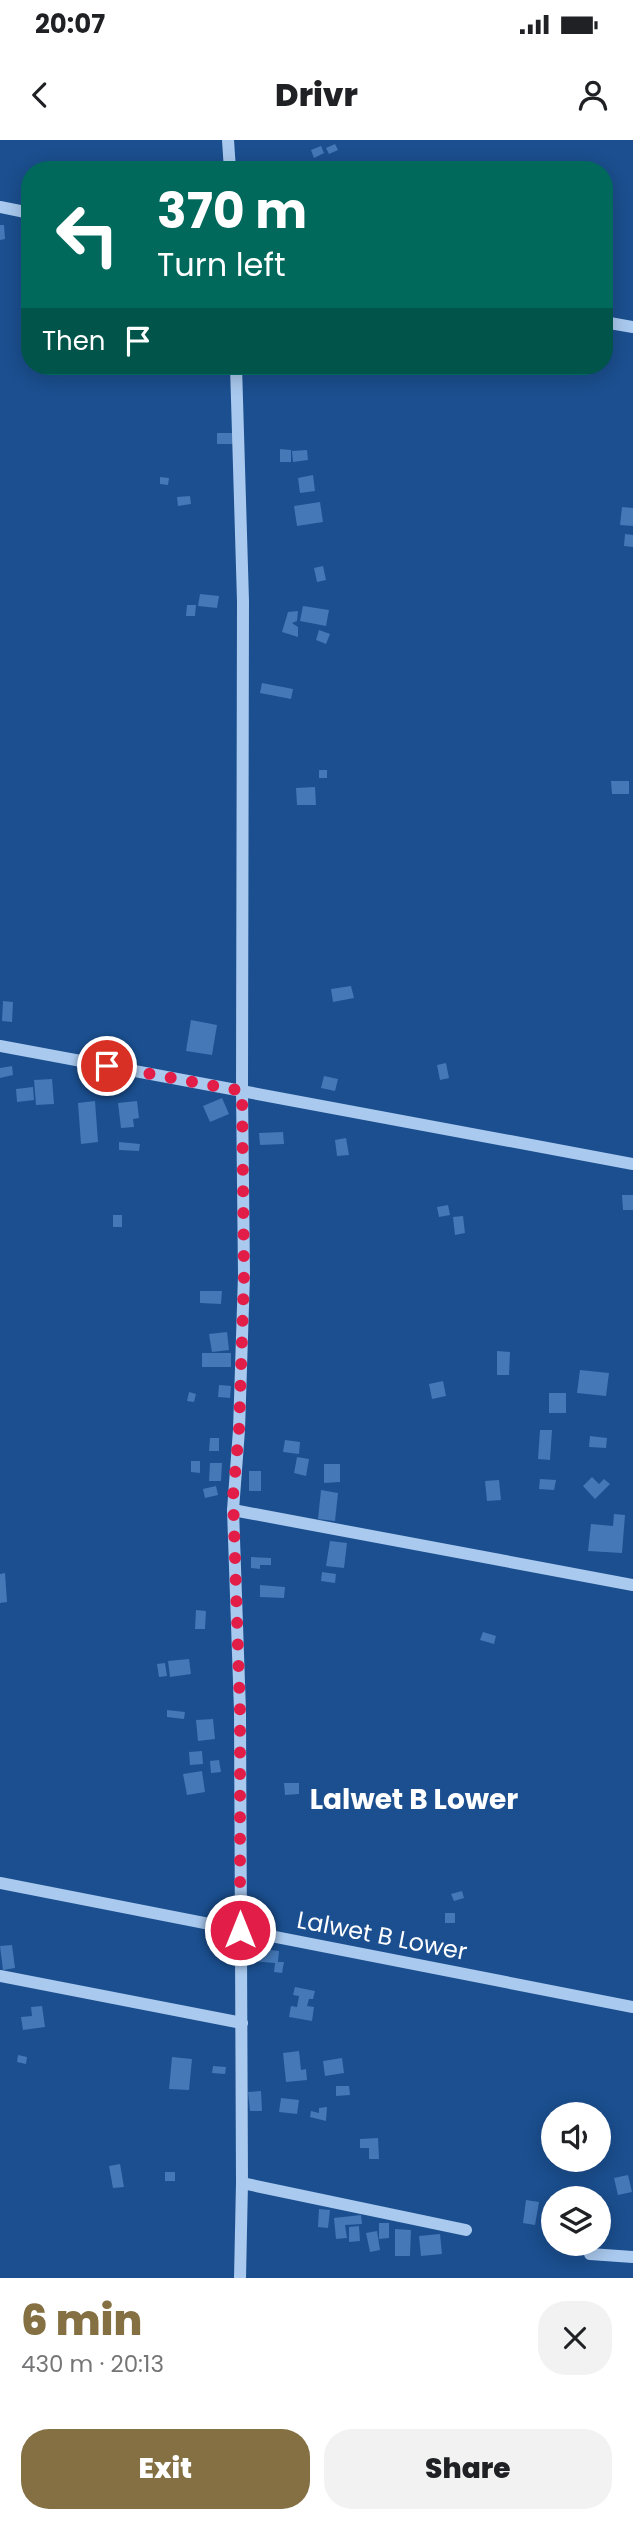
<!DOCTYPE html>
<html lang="en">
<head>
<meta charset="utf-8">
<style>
	body { margin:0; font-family:Poppins,sans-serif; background:#f2f2f2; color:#202124; height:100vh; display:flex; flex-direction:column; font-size:26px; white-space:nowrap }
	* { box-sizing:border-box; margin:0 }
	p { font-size:23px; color:#757577 }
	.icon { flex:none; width:38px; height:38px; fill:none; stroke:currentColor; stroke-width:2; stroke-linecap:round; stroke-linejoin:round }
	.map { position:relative; height:2138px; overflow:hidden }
	.panel { display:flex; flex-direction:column; background:#fff; flex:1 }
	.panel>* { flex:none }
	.banner { position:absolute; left:21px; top:21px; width:592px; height:214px; border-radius:28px; box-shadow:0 4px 18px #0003; background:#00695c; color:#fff; overflow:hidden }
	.buttons { position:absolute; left:541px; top:1962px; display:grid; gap:14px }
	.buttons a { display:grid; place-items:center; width:70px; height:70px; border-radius:50%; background:#fff; box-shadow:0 4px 18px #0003; font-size:35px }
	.pin { position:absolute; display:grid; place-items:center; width:60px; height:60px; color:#fff; margin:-30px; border:4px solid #fff; border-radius:50%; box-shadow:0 2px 7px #0007 }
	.me { position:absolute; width:77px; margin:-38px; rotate:0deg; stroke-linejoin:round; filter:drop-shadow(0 0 5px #0008) }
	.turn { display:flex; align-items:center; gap:24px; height:147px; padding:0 21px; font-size:32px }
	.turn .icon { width:91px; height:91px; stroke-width:2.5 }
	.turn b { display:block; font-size:49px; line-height:60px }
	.then { display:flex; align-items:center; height:66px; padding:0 21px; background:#0003; gap:14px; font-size:26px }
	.round { display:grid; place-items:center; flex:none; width:74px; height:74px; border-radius:28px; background:#f2f2f2 }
	.overview { display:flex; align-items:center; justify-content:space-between; height:119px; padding:0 21px }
	h1 { font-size:42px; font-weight:800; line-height:52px; color:#847042 }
	.cta { display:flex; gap:14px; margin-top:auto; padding:14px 21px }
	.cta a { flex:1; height:80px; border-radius:28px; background:#847042; color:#fff; font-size:28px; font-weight:800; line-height:80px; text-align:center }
	.cta a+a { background:#f2f2f2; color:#202124 }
	.status { display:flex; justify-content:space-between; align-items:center; height:49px; padding:0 35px; background:#fff; direction:ltr }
	.status svg { height:19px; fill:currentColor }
	header { display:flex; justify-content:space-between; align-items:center; height:91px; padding:0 21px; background:#fff; font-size:32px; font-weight:800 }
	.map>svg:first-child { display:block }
	.building { fill:#4478b7 }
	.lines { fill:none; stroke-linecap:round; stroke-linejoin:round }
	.minor { stroke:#a9c9ee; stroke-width:12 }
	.route { stroke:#e11d48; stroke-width:12; stroke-dasharray:0 21.6 }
	.labels { text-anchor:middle; stroke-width:7; stroke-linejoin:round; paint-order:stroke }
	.street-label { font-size:24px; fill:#fff; stroke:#1b4f8f }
	.quarter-label { font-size:28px; font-weight:bold; fill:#fff; stroke:#1b4f8f }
</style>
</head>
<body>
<div class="status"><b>20:07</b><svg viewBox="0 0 49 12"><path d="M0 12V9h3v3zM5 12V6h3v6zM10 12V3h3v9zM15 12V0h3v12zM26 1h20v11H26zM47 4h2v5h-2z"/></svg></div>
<header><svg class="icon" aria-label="back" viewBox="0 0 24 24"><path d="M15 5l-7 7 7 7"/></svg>Drivr<svg class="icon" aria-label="person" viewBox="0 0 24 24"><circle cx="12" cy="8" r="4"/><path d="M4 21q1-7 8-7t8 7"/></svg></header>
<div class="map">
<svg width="633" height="2138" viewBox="0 0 633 2138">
	<rect width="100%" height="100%" fill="#1b4f8f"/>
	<!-- building -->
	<g class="building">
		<path d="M 335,4 L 338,10 L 329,14 L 326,8 Z"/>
		<path d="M 321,6 L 324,13 L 314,18 L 311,10 Z"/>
		<path d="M 530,23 L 542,25 L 542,30 L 529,30 Z"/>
		<path d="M 0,85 L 4,85 L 5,99 L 0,100 Z"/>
		<rect x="217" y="293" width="16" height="11"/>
		<path d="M 280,309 L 291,310 L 291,322 L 280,322 Z"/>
		<path d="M 307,310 L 308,320 L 293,322 L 292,311 Z"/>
		<path d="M 313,335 L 315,351 L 300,353 L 298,338 Z"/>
		<path d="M 160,337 L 169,338 L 168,345 L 160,344 Z"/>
		<path d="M 190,356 L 191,364 L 178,366 L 177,357 Z"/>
		<path d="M 320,362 L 323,382 L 297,386 L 294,366 Z"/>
		<path d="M 622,367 L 633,368 L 633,386 L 620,385 Z"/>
		<path d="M 625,394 L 633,395 L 633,407 L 624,406 Z"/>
		<path d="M 323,426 L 326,440 L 317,442 L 314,428 Z"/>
		<path d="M 200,454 L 219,456 L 217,468 L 198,466 Z"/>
		<path d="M 187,465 L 196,465 L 195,476 L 186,476 Z"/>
		<path d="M 303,466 L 329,470 L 326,486 L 300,481 Z"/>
		<path d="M 298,471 L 297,481 L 292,483 L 298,487 L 298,497 L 282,492 L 288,472 Z"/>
		<path d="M 319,490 L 330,494 L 326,504 L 316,500 Z"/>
		<path d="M 262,543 L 293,549 L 291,559 L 260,553 Z"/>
		<rect x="319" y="630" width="8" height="8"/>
		<path d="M 611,641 L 629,641 L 629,654 L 612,654 Z"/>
		<path d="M 315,647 L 316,665 L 297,665 L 296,648 Z"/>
		<path d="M 351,846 L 354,858 L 333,862 L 331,849 Z"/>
		<path d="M 3,861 L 13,862 L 12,882 L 2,881 Z"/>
		<path d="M 191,880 L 217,885 L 212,915 L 186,911 Z"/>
		<path d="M 446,923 L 449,938 L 440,940 L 437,925 Z"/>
		<path d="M 12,926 L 13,935 L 0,938 L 0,928 Z"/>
		<path d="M 324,936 L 338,939 L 335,951 L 321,948 Z"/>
		<path d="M 52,939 L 54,964 L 36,965 L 34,940 Z"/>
		<path d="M 33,947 L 34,960 L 17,962 L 16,949 Z"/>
		<path d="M 222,958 L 229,974 L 210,982 L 203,966 Z"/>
		<path d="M 95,961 L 98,1002 L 81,1004 L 78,963 Z"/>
		<path d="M 137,961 L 139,978 L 133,979 L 134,987 L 121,988 L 118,963 Z"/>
		<path d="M 283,992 L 284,1004 L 260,1005 L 259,993 Z"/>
		<path d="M 346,998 L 349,1015 L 337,1016 L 335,1000 Z"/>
		<path d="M 119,1002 L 140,1004 L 139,1011 L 119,1010 Z"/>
		<path d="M 622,1055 L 633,1055 L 633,1070 L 623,1070 Z"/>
		<path d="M 448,1065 L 450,1075 L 439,1077 L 437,1067 Z"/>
		<rect x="113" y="1075" width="9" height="12"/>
		<path d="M 463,1076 L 465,1093 L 455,1095 L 453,1077 Z"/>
		<path d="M 200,1151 L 222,1151 L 221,1164 L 200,1163 Z"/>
		<path d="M 227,1192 L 229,1210 L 212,1212 L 209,1194 Z"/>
		<path d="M 497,1211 L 510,1212 L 509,1235 L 497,1235 Z"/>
		<rect x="202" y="1213" width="29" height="14"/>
		<path d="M 580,1230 L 609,1233 L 606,1256 L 577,1253 Z"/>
		<path d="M 443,1241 L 446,1256 L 432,1259 L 429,1244 Z"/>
		<path d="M 219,1245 L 231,1246 L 230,1258 L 218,1257 Z"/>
		<path d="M 189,1252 L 196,1254 L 194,1262 L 187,1261 Z"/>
		<rect x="549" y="1253" width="17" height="20"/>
		<path d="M 540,1290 L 552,1290 L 550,1320 L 538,1319 Z"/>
		<path d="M 590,1296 L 607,1298 L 606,1308 L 589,1307 Z"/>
		<path d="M 210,1298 L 219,1298 L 219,1311 L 209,1311 Z"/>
		<path d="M 285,1300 L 300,1302 L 299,1314 L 283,1312 Z"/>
		<path d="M 297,1317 L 309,1319 L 306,1336 L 294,1333 Z"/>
		<path d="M 191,1321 L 200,1321 L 200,1333 L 191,1332 Z"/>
		<path d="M 210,1323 L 222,1323 L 221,1341 L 209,1341 Z"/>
		<path d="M 324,1324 L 340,1324 L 340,1342 L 324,1343 Z"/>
		<rect x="249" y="1331" width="12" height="20"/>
		<path d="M 592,1337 L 599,1344 L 604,1339 L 610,1344 L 595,1359 L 583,1346 Z"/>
		<path d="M 540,1339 L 556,1340 L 554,1350 L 539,1349 Z"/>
		<path d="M 499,1340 L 501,1360 L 487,1361 L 485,1341 Z"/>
		<path d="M 216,1346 L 218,1355 L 205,1358 L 203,1349 Z"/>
		<path d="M 321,1350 L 338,1353 L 335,1381 L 318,1379 Z"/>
		<path d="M 614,1374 L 625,1375 L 622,1413 L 588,1411 L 591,1384 L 613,1386 Z"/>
		<path d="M 330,1401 L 347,1403 L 344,1428 L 326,1426 Z"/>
		<path d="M 251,1417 L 271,1418 L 271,1425 L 260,1425 L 260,1429 L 251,1428 Z"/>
		<path d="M 322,1432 L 336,1434 L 335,1443 L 321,1441 Z"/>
		<path d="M 5,1433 L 7,1462 L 0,1463 L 0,1434 Z"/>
		<path d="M 260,1445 L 285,1447 L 284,1458 L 260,1457 Z"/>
		<path d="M 196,1470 L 206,1471 L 205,1489 L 195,1489 Z"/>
		<path d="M 483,1492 L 496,1496 L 494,1504 L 480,1500 Z"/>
		<path d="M 189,1519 L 191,1534 L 170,1537 L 168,1521 Z"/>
		<path d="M 165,1523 L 167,1536 L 159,1537 L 157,1524 Z"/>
		<path d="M 167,1570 L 185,1572 L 184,1579 L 167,1577 Z"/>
		<path d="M 213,1579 L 215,1599 L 198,1601 L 196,1580 Z"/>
		<path d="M 202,1611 L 203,1624 L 190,1625 L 189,1612 Z"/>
		<path d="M 219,1620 L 221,1632 L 211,1633 L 210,1621 Z"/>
		<path d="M 202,1631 L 205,1652 L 187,1655 L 183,1634 Z"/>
		<path d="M 284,1643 L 299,1643 L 299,1654 L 285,1655 Z"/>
		<path d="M 462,1751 L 464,1758 L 454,1761 L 451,1754 Z"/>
		<rect x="445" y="1773" width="10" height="10"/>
		<path d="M 12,1805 L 15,1828 L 3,1830 L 0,1806 Z"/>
		<path d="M 254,1808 L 279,1811 L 278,1822 L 284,1822 L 282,1833 L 274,1832 L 275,1823 L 252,1821 Z"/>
		<path d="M 295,1847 L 315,1851 L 313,1859 L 309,1859 L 307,1866 L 314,1867 L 312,1881 L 289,1877 L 291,1866 L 297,1867 L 299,1856 L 293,1855 Z"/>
		<path d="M 42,1866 L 45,1887 L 23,1890 L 21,1877 L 32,1876 L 31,1867 Z"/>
		<path d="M 299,1911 L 301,1930 L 306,1929 L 307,1940 L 286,1942 L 283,1913 Z"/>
		<path d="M 18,1915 L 27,1917 L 26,1924 L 17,1922 Z"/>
		<path d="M 172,1917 L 192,1919 L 189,1950 L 169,1949 Z"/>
		<path d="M 342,1918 L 344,1933 L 325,1936 L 323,1921 Z"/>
		<path d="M 213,1926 L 226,1927 L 225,1934 L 212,1933 Z"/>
		<path d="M 336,1946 L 349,1946 L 350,1955 L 336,1956 Z"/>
		<path d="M 261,1951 L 262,1971 L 250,1971 L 248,1952 Z"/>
		<path d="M 281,1958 L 299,1960 L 297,1974 L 279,1972 Z"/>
		<path d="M 327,1967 L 326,1981 L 310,1977 L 311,1971 L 319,1973 L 319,1968 Z"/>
		<path d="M 378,1998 L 379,2019 L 369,2019 L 369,2008 L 360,2008 L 360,1999 Z"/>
		<path d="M 120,2024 L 124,2047 L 113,2048 L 109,2026 Z"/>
		<rect x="165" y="2032" width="10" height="9"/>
		<path d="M 628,2035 L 632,2052 L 618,2055 L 614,2038 Z"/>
		<path d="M 526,2060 L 539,2062 L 535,2085 L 523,2083 Z"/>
		<path d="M 319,2069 L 330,2070 L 328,2088 L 318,2087 Z"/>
		<path d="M 361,2075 L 362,2084 L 345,2085 L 347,2098 L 336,2099 L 334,2078 Z"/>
		<path d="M 379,2083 L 389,2083 L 389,2098 L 379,2099 Z"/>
		<path d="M 359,2086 L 360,2101 L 349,2102 L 349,2087 Z"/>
		<path d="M 395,2089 L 411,2090 L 410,2116 L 395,2116 Z"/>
		<path d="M 377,2091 L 380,2110 L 370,2112 L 366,2093 Z"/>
		<path d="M 440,2094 L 442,2114 L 421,2116 L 419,2096 Z"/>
		<path d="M 568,2104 L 583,2104 L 584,2112 L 568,2112 Z"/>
	</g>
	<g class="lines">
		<!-- minor -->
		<g class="minor">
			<path d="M 228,0 L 230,30"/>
			<path d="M 0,67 L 30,73"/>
			<path d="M 604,182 L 633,187"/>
			<path d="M 236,226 L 243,461 L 242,951 L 244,1135 L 239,1290 L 233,1370 L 240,1571 L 242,2043 L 240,2138"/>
			<path d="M 0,906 L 633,1024"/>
			<path d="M 233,1370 L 633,1445"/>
			<path d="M 0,1743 L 633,1867"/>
			<path d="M 0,1836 L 242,1883"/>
			<path d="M 242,2043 L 466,2090"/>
			<path d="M 590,2114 L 633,2117"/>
		</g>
	</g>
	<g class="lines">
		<!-- route -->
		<path class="route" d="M 107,926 L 242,951 L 244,1136 L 239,1290 L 233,1356 L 240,1571 L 240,1790"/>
	</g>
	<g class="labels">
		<!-- street labels -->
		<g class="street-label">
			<text transform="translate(382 1796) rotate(11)" y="8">Lalwet B Lower</text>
		</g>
		<!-- quarter labels -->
		<g class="quarter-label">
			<text x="414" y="1669">Lalwet B Lower</text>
		</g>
	</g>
</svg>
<div class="buttons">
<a><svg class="icon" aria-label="sound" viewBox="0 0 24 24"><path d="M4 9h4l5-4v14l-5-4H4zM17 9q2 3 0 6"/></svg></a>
<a><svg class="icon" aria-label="layers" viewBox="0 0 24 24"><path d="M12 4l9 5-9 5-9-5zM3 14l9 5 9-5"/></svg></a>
</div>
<div class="pin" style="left:107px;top:926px;background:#d93025"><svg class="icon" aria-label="arrive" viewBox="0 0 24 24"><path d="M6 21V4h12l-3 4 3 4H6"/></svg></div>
<svg class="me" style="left:240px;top:1790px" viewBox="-20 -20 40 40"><circle r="17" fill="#e11d48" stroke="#fff" stroke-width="3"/><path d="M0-11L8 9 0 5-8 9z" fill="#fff"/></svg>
<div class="banner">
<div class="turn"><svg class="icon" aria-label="left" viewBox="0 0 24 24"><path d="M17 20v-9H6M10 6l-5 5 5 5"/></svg><div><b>370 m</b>Turn left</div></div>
<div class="then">Then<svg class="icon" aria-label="arrive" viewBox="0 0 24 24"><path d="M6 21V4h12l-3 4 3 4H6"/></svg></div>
</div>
</div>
<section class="panel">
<div class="overview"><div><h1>6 min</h1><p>430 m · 20:13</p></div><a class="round"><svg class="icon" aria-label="close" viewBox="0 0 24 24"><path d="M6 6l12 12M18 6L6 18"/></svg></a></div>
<div class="cta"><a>Exit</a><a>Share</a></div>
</section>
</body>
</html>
